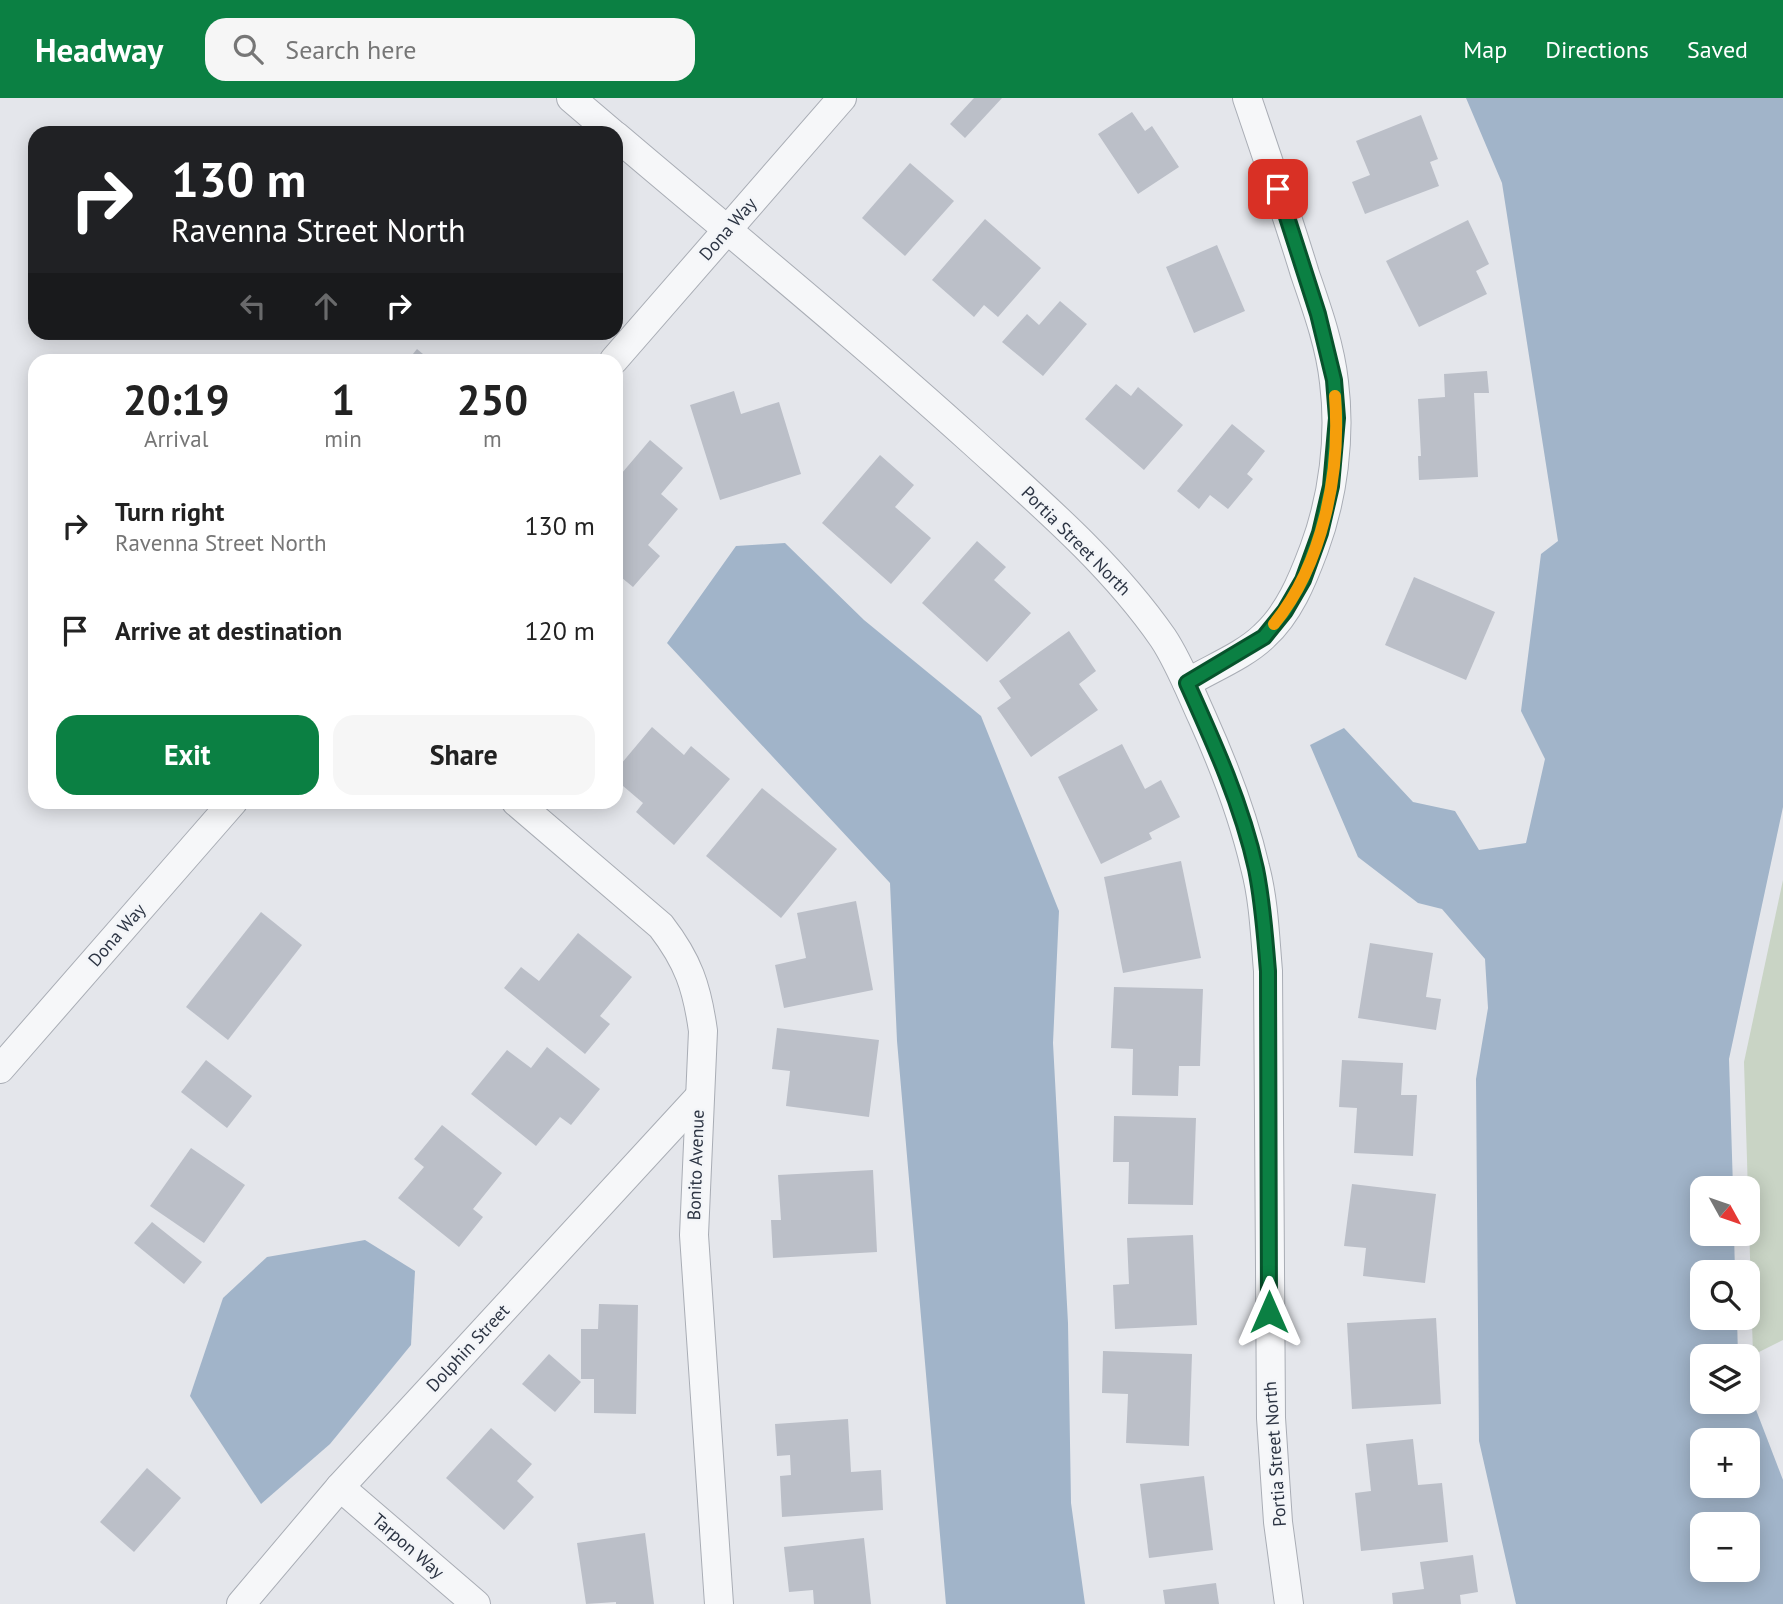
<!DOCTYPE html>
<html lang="en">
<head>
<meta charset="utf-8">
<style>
	body { margin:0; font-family:"PT Sans",sans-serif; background:#f6f6f6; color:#222; height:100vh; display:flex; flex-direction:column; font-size:26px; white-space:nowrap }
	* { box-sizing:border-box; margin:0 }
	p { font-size:23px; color:#767676 }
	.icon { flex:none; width:38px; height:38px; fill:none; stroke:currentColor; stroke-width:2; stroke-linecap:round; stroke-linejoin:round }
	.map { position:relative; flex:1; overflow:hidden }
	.details { position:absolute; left:28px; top:256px; width:595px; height:455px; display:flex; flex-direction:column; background:#fff; border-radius:21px; box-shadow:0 4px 18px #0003 }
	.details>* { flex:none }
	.banner { position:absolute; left:28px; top:28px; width:595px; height:214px; border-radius:21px; box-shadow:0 4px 18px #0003; background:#202124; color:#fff; overflow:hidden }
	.needle { width:46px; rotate:130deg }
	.buttons { position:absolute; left:1690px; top:1078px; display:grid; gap:14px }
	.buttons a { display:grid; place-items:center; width:70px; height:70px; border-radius:14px; background:#fff; box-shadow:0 4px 18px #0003; font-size:35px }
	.pin { position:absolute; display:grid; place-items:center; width:60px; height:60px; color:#fff; margin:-30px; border-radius:14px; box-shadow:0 4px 10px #0006 }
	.me { position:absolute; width:77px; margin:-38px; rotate:0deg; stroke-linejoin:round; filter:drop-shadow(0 0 5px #0008) }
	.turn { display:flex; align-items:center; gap:24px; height:147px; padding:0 28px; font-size:32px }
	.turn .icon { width:91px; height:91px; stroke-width:2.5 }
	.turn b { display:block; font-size:49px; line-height:60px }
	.lanes { display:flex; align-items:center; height:66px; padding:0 28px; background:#0003; justify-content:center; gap:35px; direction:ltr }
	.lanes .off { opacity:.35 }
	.eta { display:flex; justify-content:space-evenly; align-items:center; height:119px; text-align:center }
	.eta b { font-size:42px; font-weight:700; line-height:49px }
	.cta { display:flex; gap:14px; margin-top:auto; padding:14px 28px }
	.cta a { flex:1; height:80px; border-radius:21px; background:#0b8043; color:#fff; font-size:28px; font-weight:700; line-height:80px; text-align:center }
	.cta a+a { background:#f6f6f6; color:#222 }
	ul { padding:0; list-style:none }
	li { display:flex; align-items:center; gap:21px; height:105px; padding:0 28px }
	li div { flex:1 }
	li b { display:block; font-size:26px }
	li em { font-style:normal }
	header { display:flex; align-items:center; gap:42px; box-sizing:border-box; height:98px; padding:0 35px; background:#0b8043; color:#fff }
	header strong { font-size:33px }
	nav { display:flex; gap:38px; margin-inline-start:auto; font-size:24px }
	.search { width:490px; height:63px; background:#f6f6f6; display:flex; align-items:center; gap:18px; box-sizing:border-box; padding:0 24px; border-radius:21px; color:#767676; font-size:26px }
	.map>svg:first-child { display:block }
	.green { fill:#c9d4c5 }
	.water { fill:#a1b4c9; fill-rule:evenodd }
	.building { fill:#bbbfc8 }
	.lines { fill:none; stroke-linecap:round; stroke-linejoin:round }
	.street-casing { stroke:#a9adb5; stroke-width:30 }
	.street { stroke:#f6f7f9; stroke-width:28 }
	.route-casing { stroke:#07532c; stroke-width:18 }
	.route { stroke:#0b8043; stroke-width:12 }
	.slow { stroke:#f59e0b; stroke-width:12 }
	.labels { text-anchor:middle; stroke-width:5; stroke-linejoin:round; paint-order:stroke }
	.street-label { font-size:18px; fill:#2c3443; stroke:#f3f5f8 }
</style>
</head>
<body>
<header>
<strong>Headway</strong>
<div class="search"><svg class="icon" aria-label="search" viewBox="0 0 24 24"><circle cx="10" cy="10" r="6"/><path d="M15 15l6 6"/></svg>Search here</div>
<nav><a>Map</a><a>Directions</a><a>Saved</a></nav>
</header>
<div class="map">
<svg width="1783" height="1506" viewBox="0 0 1783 1506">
	<rect width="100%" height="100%" fill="#e4e6eb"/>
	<!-- green -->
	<path class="green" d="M 1783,782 L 1783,1242 L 1753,1257 L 1744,964 Z"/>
	<!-- water -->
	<g class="water">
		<path d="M 1466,0 L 1783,0 L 1783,709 L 1729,961 L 1733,1090 L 1703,1090 L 1703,1136 L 1734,1136 L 1735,1174 L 1703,1174 L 1703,1220 L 1737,1220 L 1738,1258 L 1703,1258 L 1703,1304 L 1748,1304 L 1748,1291 L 1783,1382 L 1783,1506 L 1516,1506 L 1479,1343 L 1476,981 L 1488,910 L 1485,861 L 1442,811 L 1418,805 L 1358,759 L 1310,647 L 1344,630 L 1413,704 L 1455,713 L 1479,752 L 1526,745 L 1545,661 L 1521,613 L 1541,456 L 1558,443 L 1502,85 ZM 1703,1342 L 1748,1342 L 1748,1388 L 1703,1388 ZM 1703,1426 L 1748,1426 L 1748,1472 L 1703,1472 Z"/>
		<path d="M 785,445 L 864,522 L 981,618 L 1059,813 L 1053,945 L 1068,1225 L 1071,1405 L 1085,1506 L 946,1506 L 897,943 L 890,785 L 667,545 L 736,448 Z"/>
		<path d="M 365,1142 L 415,1173 L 411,1247 L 330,1346 L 261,1406 L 190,1298 L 223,1200 L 267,1159 Z"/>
	</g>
	<!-- building -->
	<g class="building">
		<path d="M 974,0 L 1002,0 L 965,40 L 950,26 Z"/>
		<path d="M 1132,14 L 1145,33 L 1152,28 L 1179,69 L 1138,96 L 1098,36 Z"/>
		<path d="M 1421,17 L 1438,61 L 1430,64 L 1439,88 L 1365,116 L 1352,84 L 1370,77 L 1356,43 Z"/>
		<path d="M 910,65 L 954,103 L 905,158 L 862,120 Z"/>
		<path d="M 985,121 L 1041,170 L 998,219 L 984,207 L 974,219 L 932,182 Z"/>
		<path d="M 1468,122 L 1489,166 L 1476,173 L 1487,196 L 1419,229 L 1386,163 Z"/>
		<path d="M 1217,147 L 1245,213 L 1194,235 L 1166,169 Z"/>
		<path d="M 1060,203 L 1087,226 L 1043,278 L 1002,244 L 1027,216 L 1039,227 Z"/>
		<path d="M 417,251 L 430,262 L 408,262 Z"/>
		<path d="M 1487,273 L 1489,295 L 1474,295 L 1478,379 L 1419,382 L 1418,358 L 1421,358 L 1418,301 L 1445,299 L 1444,276 Z"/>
		<path d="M 1116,286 L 1131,298 L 1138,289 L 1183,327 L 1144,372 L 1085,321 Z"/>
		<path d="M 734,293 L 741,316 L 779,304 L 801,376 L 720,402 L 690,307 Z"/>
		<path d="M 1232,326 L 1265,353 L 1247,376 L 1253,381 L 1228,411 L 1210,397 L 1199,411 L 1177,393 Z"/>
		<path d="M 650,342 L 683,370 L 661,396 L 678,411 L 648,447 L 660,458 L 633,489 L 616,475 L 616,382 Z"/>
		<path d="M 880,357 L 914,387 L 895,409 L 931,440 L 891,486 L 822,425 Z"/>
		<path d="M 977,443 L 1006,469 L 994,482 L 1031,515 L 987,564 L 922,505 Z"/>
		<path d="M 1414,479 L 1495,514 L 1466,582 L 1385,547 Z"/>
		<path d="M 1069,533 L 1096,573 L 1079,586 L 1098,612 L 1031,659 L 997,610 L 1011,600 L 999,583 Z"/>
		<path d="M 652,629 L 684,657 L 691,648 L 730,681 L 674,747 L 636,714 L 643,705 L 616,682 L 616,672 Z"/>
		<path d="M 1122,646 L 1145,691 L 1161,682 L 1180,719 L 1149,735 L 1152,741 L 1101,766 L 1058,679 Z"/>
		<path d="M 762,690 L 837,751 L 781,820 L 706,758 Z"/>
		<path d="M 1181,763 L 1201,860 L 1123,875 L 1104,779 Z"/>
		<path d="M 856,803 L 873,892 L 784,910 L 775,867 L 806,860 L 797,815 Z"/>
		<path d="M 261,814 L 302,847 L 228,942 L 186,909 Z"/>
		<path d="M 578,835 L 632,879 L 600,918 L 610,926 L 585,956 L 504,890 L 521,869 L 539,883 Z"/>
		<path d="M 1370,845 L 1433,855 L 1426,899 L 1441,901 L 1436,932 L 1358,920 Z"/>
		<path d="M 1114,889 L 1203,891 L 1200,968 L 1179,968 L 1178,998 L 1132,997 L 1133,951 L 1111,950 Z"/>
		<path d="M 777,930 L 879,942 L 869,1019 L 786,1008 L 790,973 L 772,971 Z"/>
		<path d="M 547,949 L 600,991 L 571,1027 L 560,1019 L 536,1048 L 471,996 L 507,952 L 531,970 Z"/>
		<path d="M 206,962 L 252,998 L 227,1030 L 181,994 Z"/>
		<path d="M 1342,962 L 1403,965 L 1401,997 L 1417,997 L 1413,1058 L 1354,1055 L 1357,1010 L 1339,1009 Z"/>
		<path d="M 1114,1018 L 1196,1020 L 1193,1107 L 1128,1106 L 1129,1064 L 1113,1064 Z"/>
		<path d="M 442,1027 L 502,1075 L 473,1111 L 483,1119 L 459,1149 L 398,1100 L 424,1069 L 414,1061 Z"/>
		<path d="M 191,1050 L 245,1087 L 204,1145 L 150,1108 Z"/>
		<path d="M 873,1072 L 877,1154 L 773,1160 L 771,1122 L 781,1122 L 778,1077 Z"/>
		<path d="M 1352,1086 L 1436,1096 L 1425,1185 L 1363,1178 L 1366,1150 L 1344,1148 Z"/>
		<path d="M 152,1124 L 202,1164 L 184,1186 L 134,1145 Z"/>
		<path d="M 1193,1137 L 1197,1227 L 1115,1231 L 1113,1187 L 1129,1186 L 1127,1140 Z"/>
		<path d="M 599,1206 L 638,1207 L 636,1316 L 594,1315 L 594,1281 L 581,1281 L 581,1231 L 598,1231 Z"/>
		<path d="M 1436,1220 L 1441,1306 L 1352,1311 L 1347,1225 Z"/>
		<path d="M 1103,1253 L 1192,1256 L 1189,1348 L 1126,1345 L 1128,1296 L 1102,1295 Z"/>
		<path d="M 549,1256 L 581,1284 L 555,1314 L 522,1286 Z"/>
		<path d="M 848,1321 L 851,1374 L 881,1372 L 883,1412 L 782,1419 L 780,1378 L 791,1377 L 790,1357 L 777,1358 L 775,1326 Z"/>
		<path d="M 491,1330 L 532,1366 L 517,1383 L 534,1399 L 504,1432 L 446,1380 Z"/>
		<path d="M 1413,1341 L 1418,1387 L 1442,1385 L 1448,1444 L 1361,1453 L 1355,1395 L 1371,1393 L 1366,1346 Z"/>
		<path d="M 147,1370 L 181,1400 L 134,1454 L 100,1424 Z"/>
		<path d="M 1204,1378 L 1213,1452 L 1149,1460 L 1140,1386 Z"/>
		<path d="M 645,1435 L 654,1506 L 616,1506 L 616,1504 L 586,1506 L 577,1445 Z"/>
		<path d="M 864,1440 L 871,1506 L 814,1506 L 813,1492 L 789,1494 L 784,1449 Z"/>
		<path d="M 1473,1457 L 1478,1494 L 1460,1497 L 1461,1506 L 1393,1506 L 1392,1495 L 1424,1491 L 1420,1464 Z"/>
		<path d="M 1216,1485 L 1219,1506 L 1165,1506 L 1163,1492 Z"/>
	</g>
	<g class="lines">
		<!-- street casing -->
		<g class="street-casing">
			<g id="street">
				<path d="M 571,0 L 612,35"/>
				<path d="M 616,38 C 735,139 856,238 972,343 C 1039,404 1111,465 1163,540 C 1179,564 1190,593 1202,619 C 1224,668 1243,717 1255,769 C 1264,803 1265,839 1268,873 L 1271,1320 L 1278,1424 L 1289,1506"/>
				<path d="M 614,262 L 842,0"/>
				<path d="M 1187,585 C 1210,571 1245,557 1264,538 C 1289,515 1302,483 1314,451 C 1333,400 1341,339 1334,284 C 1330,247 1317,211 1305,176 C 1287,117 1267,59 1247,0"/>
				<path d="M 516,704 L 661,828 C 688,863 697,889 703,933 L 694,1137 L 719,1506"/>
				<path d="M 0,971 L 233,704"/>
				<path d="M 340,1389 L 476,1506"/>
				<path d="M 241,1506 L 340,1389 L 699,999"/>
			</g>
		</g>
		<!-- street -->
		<use href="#street" class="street"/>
	</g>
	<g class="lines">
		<!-- route casing -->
		<g class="route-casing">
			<path id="route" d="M 1269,1214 L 1268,873 C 1265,839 1263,805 1256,771 C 1242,707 1214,645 1187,585 L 1264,539 L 1285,513 L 1303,482 L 1320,435 L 1331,388 L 1337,320 L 1334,282 L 1318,216 L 1278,91"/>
		</g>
		<!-- route -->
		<use href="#route" class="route"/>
		<!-- slow -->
		<path class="slow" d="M 1274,526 C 1323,466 1341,374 1335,298"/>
	</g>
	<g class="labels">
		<!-- street labels -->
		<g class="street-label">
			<text transform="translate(728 131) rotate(-49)" y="6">Dona Way</text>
			<text transform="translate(1076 443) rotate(45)" y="6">Portia Street North</text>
			<text transform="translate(117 837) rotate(-49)" y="6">Dona Way</text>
			<text transform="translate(696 1067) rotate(-88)" y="6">Bonito Avenue</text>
			<text transform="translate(468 1250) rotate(-47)" y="6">Dolphin Street</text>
			<text transform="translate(1275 1356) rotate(-94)" y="6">Portia Street North</text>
			<text transform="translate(408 1448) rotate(41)" y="6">Tarpon Way</text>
		</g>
	</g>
</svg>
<div class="buttons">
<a><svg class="needle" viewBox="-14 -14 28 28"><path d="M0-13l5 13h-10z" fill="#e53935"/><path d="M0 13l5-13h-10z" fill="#767676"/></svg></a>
<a><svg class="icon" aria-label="search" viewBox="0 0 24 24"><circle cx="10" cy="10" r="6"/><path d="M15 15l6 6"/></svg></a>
<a><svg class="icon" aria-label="layers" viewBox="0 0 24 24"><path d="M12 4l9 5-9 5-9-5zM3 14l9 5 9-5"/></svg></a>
<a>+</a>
<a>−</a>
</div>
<div class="pin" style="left:1278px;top:91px;background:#d93025"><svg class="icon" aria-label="arrive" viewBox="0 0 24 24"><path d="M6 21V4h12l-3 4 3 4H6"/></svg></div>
<svg class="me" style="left:1269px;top:1214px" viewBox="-20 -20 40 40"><path d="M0-17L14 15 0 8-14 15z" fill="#0b8043" stroke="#fff" stroke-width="4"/></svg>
<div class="banner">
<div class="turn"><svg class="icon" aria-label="right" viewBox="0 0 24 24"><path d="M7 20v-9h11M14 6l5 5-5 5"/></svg><div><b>130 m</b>Ravenna Street North</div></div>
<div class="lanes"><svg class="icon off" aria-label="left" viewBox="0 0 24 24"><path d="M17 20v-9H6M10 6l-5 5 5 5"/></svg><svg class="icon off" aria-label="ahead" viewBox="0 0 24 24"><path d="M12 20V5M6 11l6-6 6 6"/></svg><svg class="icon" aria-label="right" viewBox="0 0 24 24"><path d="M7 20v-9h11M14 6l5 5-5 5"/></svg></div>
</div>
<section class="details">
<div class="eta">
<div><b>20:19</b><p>Arrival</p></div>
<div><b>1</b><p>min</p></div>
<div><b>250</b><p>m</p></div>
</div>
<ul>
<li><svg class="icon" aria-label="right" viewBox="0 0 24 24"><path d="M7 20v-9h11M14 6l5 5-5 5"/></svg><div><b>Turn right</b><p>Ravenna Street North</p></div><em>130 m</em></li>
<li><svg class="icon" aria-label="arrive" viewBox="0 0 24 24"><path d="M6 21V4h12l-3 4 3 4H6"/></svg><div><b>Arrive at destination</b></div><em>120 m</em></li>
</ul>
<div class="cta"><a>Exit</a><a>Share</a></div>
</section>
</div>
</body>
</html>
